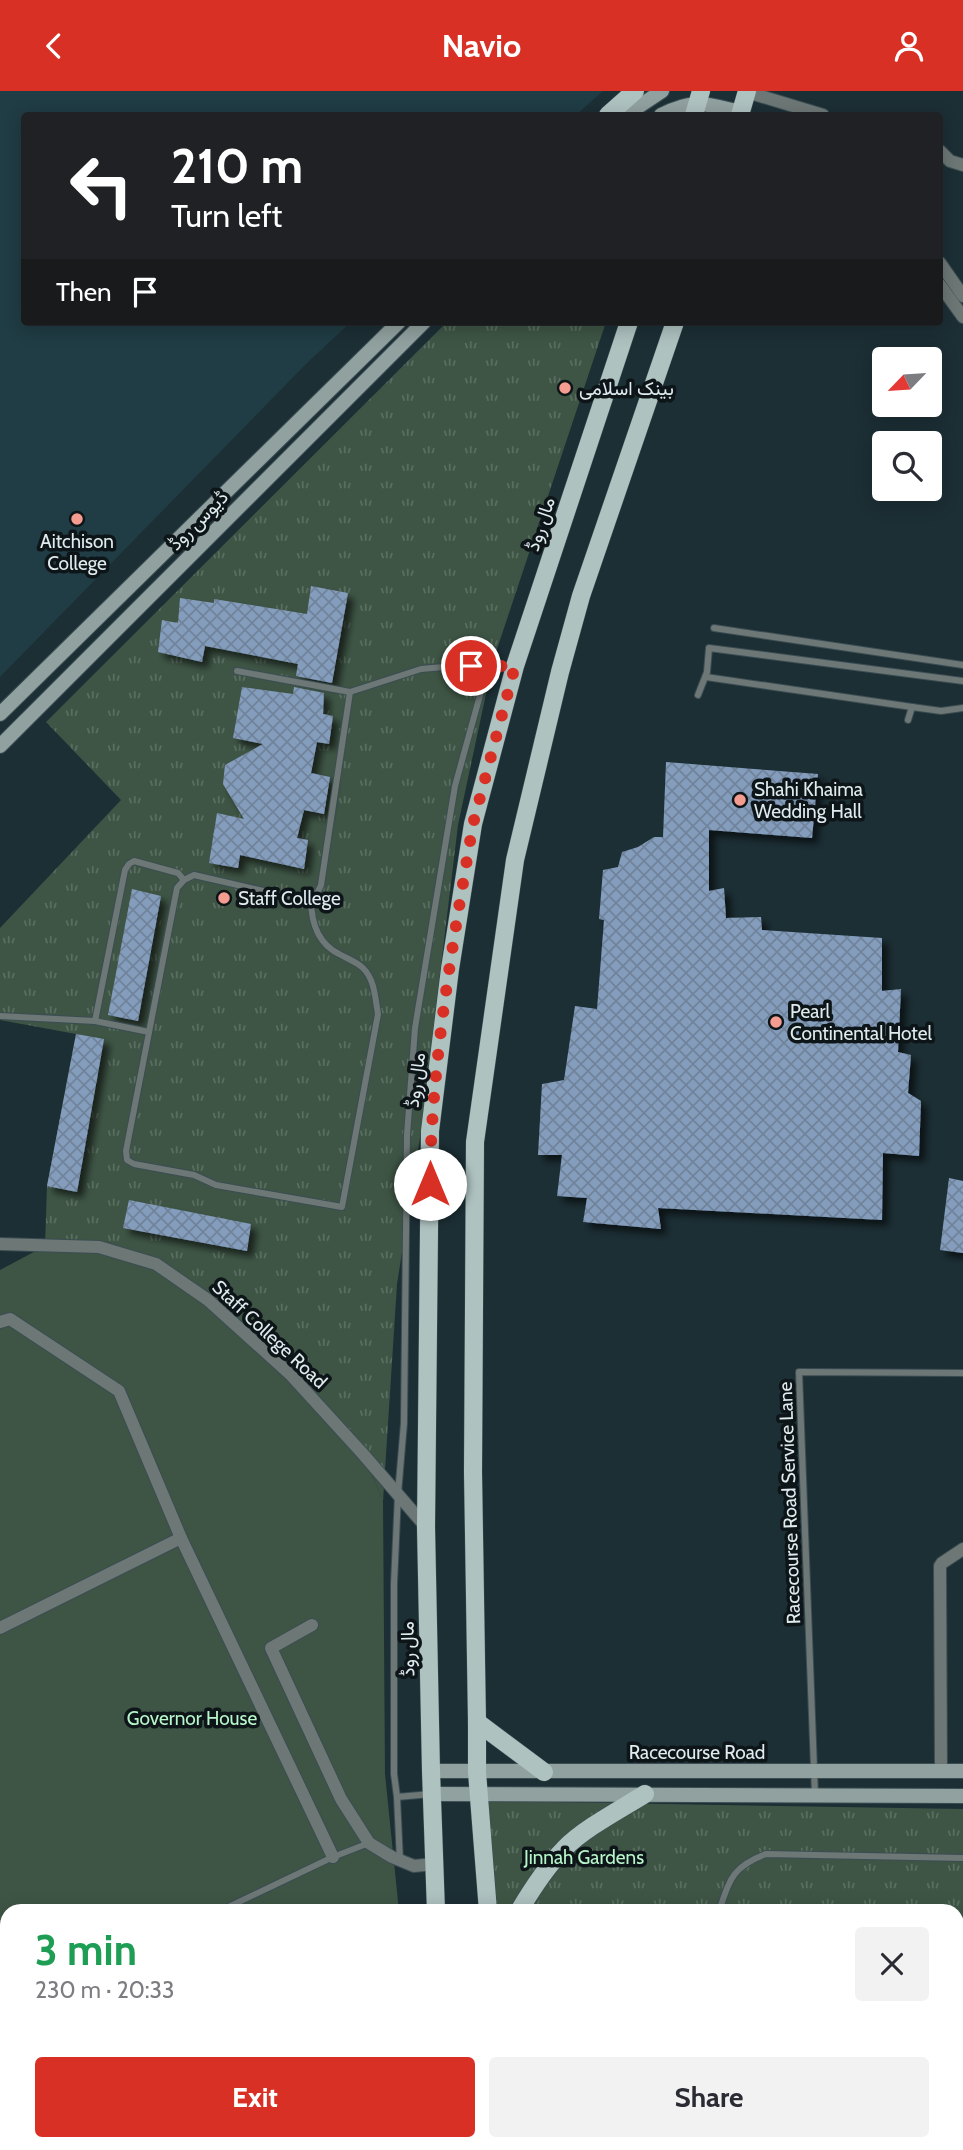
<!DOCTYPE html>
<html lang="en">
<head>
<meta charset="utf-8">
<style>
	body { margin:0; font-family:Cabin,Vazirmatn,sans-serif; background:#f2f2f3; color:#2b2b33; height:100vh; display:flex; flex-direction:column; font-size:26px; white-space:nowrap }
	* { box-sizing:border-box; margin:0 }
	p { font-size:23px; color:#7c7c81 }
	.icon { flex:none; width:38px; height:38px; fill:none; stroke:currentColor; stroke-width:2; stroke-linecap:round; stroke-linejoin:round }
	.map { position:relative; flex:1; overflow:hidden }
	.drawer { position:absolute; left:0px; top:1813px; width:964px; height:247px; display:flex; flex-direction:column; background:#fff; border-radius:21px 21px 0 0; box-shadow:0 4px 18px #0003 }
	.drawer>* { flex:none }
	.guide { position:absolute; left:21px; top:21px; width:922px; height:214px; border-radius:7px; box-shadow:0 4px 18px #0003; background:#202124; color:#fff; overflow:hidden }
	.needle { width:46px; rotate:245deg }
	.tools { position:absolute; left:872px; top:256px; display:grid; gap:14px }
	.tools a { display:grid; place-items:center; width:70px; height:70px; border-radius:7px; background:#fff; box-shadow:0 4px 18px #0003; font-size:35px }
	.pin { position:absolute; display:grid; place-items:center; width:60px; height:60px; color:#fff; margin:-30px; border:4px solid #fff; border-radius:50%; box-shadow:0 2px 7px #0007 }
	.me { position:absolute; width:77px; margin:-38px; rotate:0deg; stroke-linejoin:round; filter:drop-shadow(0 0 5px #0008) }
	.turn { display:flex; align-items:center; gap:24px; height:147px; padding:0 35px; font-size:32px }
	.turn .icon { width:91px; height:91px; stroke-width:2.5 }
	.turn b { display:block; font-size:49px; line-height:60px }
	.then { display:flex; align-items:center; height:66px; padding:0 35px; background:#0003; gap:14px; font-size:26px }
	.round { display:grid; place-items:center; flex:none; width:74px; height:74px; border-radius:7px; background:#f2f2f3 }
	.summary { display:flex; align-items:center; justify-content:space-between; height:119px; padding:0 35px }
	h1 { font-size:42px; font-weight:800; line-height:52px; color:#1e9e55 }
	.primary-button { display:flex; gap:14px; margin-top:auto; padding:14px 35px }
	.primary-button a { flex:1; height:80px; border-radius:7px; background:#d93025; color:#fff; font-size:28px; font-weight:800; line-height:80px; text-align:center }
	.primary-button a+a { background:#f2f2f3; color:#2b2b33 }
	header { display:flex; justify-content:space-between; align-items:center; height:91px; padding:0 35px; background:#d93025; color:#fff; font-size:32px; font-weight:800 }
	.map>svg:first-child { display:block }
	.built { fill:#203c44 }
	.grass { fill:url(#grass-tufts) }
	.garden { fill:#3e5545 }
	.building { fill:url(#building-cross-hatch); filter:url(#shadow) }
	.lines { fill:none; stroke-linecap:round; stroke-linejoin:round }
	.service-casing { stroke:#3b4d53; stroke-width:8 }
	.minor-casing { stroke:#3b4d53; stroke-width:14 }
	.secondary-casing { stroke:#3b4d53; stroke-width:16 }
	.primary-casing { stroke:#3b4d53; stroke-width:19 }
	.path { stroke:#718186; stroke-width:2.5; stroke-dasharray:5 5; stroke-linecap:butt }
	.service { stroke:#6d7776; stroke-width:6 }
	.minor { stroke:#6d7776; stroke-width:12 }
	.secondary { stroke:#91a19f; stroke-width:14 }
	.primary { stroke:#aec2c0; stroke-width:18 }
	.route { stroke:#d93025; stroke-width:12; stroke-dasharray:0 21.6 }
	.poi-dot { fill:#f59c91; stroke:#0d1518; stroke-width:2.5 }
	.labels { text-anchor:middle; stroke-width:7; stroke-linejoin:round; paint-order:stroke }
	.poi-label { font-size:19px; fill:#dfebef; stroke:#0d1518; text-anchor:start }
	.street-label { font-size:19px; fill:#dfebef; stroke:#0d1518 }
	.park-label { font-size:19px; fill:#b7f5ca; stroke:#0d1518 }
</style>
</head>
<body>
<header><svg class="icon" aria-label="back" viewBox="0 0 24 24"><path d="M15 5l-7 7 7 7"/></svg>Navio<svg class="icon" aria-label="person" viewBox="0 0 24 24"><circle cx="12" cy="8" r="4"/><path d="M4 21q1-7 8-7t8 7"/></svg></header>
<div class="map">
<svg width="963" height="2059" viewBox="0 0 963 2059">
	<defs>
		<pattern id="grass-tufts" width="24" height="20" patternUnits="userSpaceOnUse" patternTransform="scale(1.75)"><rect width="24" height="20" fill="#3e5545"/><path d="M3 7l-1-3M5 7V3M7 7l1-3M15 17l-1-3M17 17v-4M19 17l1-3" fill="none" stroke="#596e60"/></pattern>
		<pattern id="building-cross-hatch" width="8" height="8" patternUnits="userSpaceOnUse" patternTransform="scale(1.75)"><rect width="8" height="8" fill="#849dbd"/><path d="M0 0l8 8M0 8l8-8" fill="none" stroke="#70839a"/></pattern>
		<filter id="shadow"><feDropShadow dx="6" dy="6" stdDeviation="3.5" flood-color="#0009"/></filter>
	</defs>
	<rect width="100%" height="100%" fill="#1c2f35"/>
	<!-- built -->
	<path class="built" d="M 0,0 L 603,0 L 576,24 L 24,24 L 24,231 L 351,231 L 308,271 L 0,586 Z"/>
	<!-- grass -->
	<g class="grass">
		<path d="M 447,231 L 606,231 L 493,570 L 458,734 L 421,1040 L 397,1193 L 383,1410 L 363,1363 L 45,1155 L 47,1095 L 76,943 L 0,929 L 0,837 L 121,709 L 46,631 Z"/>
		<path d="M 486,1710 L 963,1718 L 963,2059 L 506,2059 L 505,2053 L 957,2053 L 957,1820 L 492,1820 Z"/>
	</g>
	<!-- garden -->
	<path class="garden" d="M 45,1155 L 99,1156 L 156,1173 L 208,1209 L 363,1363 L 383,1410 L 385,1683 L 399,1820 L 7,1820 L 7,2053 L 424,2053 L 425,2059 L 0,2059 L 0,1179 Z"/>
	<!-- building -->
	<g class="building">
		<path d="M 311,495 L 348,502 L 332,592 L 296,585 L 298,573 L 205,555 L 202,571 L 158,561 L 162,529 L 178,532 L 180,507 L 214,512 L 214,508 L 307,523 Z"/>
		<path d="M 242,596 L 293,603 L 294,596 L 324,602 L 323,623 L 333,625 L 329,653 L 317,651 L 311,682 L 330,686 L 324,723 L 304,719 L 297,747 L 308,749 L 304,778 L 240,764 L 238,777 L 209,772 L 217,722 L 244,728 L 223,693 L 225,674 L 263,653 L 233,647 Z"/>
		<path d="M 666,671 L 818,683 L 812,747 L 709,739 L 709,800 L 724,797 L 726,827 L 761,826 L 762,839 L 882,847 L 882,900 L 901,898 L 898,961 L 911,964 L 908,1002 L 921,1010 L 919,1065 L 883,1062 L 882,1129 L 658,1117 L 661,1138 L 583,1131 L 587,1107 L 557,1105 L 562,1064 L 538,1064 L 542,993 L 564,989 L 575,915 L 597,918 L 604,829 L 599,828 L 603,779 L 618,776 L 622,761 L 638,756 L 654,746 L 663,746 Z"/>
		<path d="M 132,798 L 161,805 L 138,930 L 108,924 Z"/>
		<path d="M 76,943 L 104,948 L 77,1101 L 47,1095 Z"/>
		<path d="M 949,1087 L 963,1090 L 963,1162 L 940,1159 Z"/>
		<path d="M 129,1109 L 251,1133 L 247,1160 L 123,1137 Z"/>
	</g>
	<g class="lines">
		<!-- service casing -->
		<g class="service-casing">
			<g id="service">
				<path d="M 714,537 L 963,574"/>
				<path d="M 237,580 L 350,601"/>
				<path d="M 706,586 L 912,616"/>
				<path d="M 698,604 L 707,581 L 709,557 L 963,590"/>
				<path d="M 908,629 L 912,616 L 941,620 L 963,617"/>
				<path d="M 311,808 C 311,831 317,852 339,863 C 346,867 357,871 363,877 C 375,889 375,907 378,923 L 342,1116 L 216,1094 L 194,1084 L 134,1073 L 127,1069 L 126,1060 L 177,797 L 184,789 L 194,784 L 303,809 C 313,808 317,804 321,794 L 350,601 L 421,578 L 455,575 L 513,575"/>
				<path d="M 0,925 L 95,930 L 149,941"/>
				<path d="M 95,930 L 125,779 L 129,773 L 134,770 L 178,782 L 184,789"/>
				<path d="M 431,1703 L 397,1706 L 394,1683 L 394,1493 L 398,1403 L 404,1332 L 407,1044 L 415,937 L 455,695 L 488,575"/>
				<path d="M 815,1704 L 799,1281 L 963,1282"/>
				<path d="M 397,1706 L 400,1770"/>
				<path d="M 220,1820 L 333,1766 L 369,1752"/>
				<path d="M 719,1820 C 730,1788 732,1776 766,1763 L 963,1767"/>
				<path d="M 957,1852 L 963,1850"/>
				<path d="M 957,1915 L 963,1919"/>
				<path d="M 0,1926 L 7,1923"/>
				<path d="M 728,2053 L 729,2059"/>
				<path d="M 0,2059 L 8,2053"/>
			</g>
		</g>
		<!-- minor casing -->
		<g class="minor-casing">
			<g id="minor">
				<path d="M 747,1 L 823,24"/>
				<path d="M 940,60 L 950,70 L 963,74"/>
				<path d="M 940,172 L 963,205"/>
				<path d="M 940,194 L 963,226"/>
				<path d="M 0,1153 L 99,1156 L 156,1173 L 208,1209 L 290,1283 L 363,1363 L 426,1436"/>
				<path d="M 0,1231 L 10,1228 L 119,1300 L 181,1447 L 333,1766"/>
				<path d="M 312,1534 L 271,1557 L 341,1708 L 369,1752 L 392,1766 L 414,1775 L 433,1773"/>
				<path d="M 0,1537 L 181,1447"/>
				<path d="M 941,1680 L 940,1475 L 942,1472 L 963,1458"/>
			</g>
		</g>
		<!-- secondary casing -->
		<g class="secondary-casing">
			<g id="secondary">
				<path d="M 626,24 L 662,0"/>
				<path d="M 661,24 C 694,7 705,13 741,21"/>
				<path d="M 0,623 L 399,231"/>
				<path d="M 0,655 L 424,231"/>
				<path d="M 431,1680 L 963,1680"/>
				<path d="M 431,1703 L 963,1705"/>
			</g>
		</g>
		<!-- primary casing -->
		<g class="primary-casing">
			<g id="primary">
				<path d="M 608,24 L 635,0"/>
				<path d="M 694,24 L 701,0"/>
				<path d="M 740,24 L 747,0"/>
				<path d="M 477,1631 L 544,1681"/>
				<path d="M 436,1820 L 431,1680 L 426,1436 L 430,1040 L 450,878 L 473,733 L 515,575 L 629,231"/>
				<path d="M 488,1820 L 477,1681 L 477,1631 L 473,1381 L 475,1051 L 515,769 L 560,581 L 581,505 L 675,231"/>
				<path d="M 519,1820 C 532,1798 546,1776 564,1758 C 583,1738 621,1718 645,1703"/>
				<path d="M 448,2053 L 448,2059"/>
				<path d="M 500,2053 L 500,2059"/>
			</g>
		</g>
		<!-- path -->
		<g class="path">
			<path d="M 242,2053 L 247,2059"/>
			<path d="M 761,2053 L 762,2059"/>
		</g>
		<!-- service -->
		<use href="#service" class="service"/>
		<!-- minor -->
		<use href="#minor" class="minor"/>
		<!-- secondary -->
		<use href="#secondary" class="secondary"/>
		<!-- primary -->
		<use href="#primary" class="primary"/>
	</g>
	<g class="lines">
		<!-- route -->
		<path class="route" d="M 430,1093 C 431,973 453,852 473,733 L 515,575 L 471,575"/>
	</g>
	<!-- markers -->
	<g class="poi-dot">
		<circle cx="565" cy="297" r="7"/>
		<circle cx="77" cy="428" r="7"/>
		<circle cx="740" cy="709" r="7"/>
		<circle cx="224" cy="807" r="7"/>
		<circle cx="776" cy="931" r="7"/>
	</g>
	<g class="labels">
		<!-- poi labels -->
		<g class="poi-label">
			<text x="579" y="304">بینک اسلامی</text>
			<text x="77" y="457" text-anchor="middle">Aitchison<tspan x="77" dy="22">College</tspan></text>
			<text x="754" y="705">Shahi Khaima<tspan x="754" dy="22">Wedding Hall</tspan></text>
			<text x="238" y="814">Staff College</text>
			<text x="790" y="927">Pearl<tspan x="790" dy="22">Continental Hotel</tspan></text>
		</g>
		<!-- street labels -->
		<g class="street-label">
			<text transform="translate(198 429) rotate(-45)" y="7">ڈیوس روڈ</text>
			<text transform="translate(540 433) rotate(-72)" y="7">مال روڈ</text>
			<text transform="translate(415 989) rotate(-83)" y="7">مال روڈ</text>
			<text transform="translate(270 1243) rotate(43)" y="7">Staff College Road</text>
			<text transform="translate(789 1412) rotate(-92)" y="7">Racecourse Road Service Lane</text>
			<text transform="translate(407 1558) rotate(-91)" y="7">مال روڈ</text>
			<text x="697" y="1668">Racecourse Road</text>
		</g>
		<!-- park labels -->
		<g class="park-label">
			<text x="192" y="1634">Governor House</text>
			<text x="584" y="1773">Jinnah Gardens</text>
		</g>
	</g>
</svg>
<div class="tools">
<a><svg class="needle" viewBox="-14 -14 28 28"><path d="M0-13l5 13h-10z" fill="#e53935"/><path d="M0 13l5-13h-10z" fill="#7c7c81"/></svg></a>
<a><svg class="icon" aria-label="search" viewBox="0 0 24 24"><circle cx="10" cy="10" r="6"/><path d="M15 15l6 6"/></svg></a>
</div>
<div class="pin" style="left:471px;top:575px;background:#d93025"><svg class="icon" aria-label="arrive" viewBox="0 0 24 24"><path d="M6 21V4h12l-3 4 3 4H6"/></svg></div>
<svg class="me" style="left:430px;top:1093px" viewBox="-20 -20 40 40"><circle r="19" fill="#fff"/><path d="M0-13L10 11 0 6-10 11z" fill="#d93025"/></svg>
<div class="guide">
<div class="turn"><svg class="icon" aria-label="left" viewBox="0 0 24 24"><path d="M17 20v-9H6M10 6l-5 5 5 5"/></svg><div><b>210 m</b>Turn left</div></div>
<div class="then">Then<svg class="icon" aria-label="arrive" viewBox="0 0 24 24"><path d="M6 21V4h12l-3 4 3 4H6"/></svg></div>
</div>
<section class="drawer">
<div class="summary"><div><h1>3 min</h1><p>230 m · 20:33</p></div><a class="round"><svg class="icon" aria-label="close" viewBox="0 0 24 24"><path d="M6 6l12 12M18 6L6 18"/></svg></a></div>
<div class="primary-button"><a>Exit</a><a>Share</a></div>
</section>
</div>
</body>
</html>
